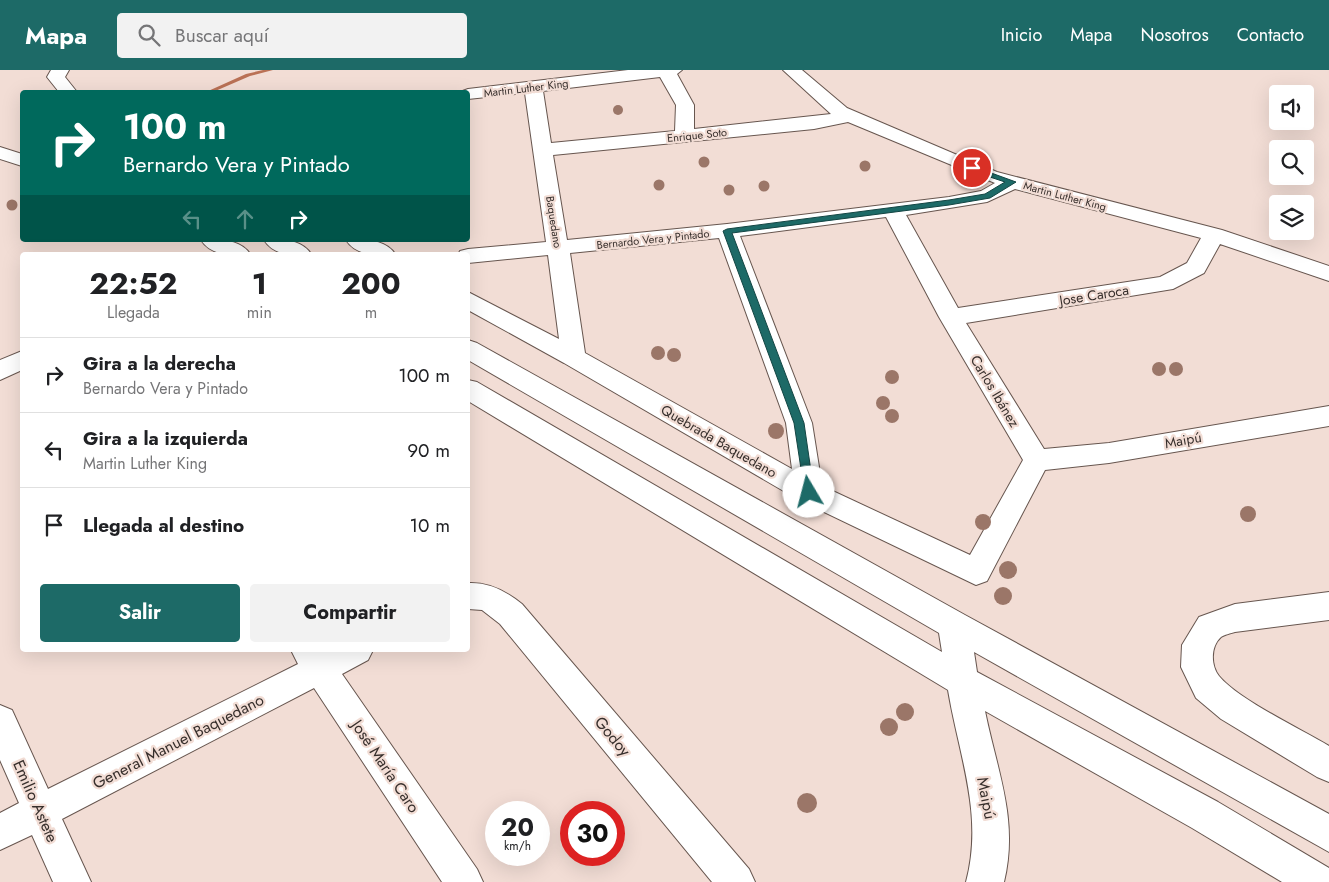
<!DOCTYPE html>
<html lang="es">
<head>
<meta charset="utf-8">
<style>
	body { margin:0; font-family:Jost,sans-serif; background:#f2f2f2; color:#202124; height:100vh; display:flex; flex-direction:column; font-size:19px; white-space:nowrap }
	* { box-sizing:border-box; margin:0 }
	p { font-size:16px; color:#757577 }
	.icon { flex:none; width:28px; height:28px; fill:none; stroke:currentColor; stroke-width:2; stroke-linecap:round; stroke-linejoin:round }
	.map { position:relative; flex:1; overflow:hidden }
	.side { position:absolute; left:20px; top:182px; width:450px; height:400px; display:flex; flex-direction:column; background:#fff; border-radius:5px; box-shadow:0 5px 20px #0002 }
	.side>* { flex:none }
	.top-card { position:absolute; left:20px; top:20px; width:450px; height:152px; border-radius:5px; box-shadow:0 5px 20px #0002; background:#00695c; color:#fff; overflow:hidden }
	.tools { position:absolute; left:1269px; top:15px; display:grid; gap:10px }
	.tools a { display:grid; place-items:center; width:45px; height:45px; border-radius:5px; background:#fff; box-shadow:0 5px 20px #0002; font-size:25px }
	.speed { position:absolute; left:485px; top:731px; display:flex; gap:10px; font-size:25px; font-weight:700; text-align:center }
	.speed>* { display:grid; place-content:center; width:65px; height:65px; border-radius:50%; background:#fff; box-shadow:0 5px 20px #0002; line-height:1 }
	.speed small { font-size:12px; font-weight:400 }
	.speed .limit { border:8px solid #d22; background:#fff; color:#111 }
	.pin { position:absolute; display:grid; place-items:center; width:42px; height:42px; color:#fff; margin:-21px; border:2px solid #fff; border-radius:50%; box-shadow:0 1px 5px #0007 }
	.me { position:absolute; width:55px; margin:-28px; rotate:352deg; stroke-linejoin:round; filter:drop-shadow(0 0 4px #0008) }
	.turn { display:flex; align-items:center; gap:18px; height:105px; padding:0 20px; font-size:22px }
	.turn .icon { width:65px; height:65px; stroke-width:2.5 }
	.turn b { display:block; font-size:35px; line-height:42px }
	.lanes { display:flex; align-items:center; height:48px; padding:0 20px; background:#0003; justify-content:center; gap:25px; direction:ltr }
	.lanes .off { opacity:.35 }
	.eta { display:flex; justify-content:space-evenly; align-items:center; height:85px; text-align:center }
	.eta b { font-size:30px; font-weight:700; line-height:35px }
	.button { display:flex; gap:10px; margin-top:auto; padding:10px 20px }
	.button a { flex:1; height:58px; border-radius:5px; background:#1d6a67; color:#fff; font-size:20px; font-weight:700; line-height:58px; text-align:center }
	.button a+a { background:#f2f2f2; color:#202124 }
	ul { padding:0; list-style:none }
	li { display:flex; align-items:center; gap:15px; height:75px; padding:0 20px; border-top:1px solid #e0e0e0 }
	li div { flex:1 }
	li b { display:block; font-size:19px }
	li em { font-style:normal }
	header { display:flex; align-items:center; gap:30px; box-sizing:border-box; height:70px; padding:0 25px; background:#1d6a67; color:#fff }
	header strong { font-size:24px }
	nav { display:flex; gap:28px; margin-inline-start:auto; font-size:18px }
	.search { width:350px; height:45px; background:#f2f2f2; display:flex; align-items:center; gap:12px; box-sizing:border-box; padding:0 18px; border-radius:5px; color:#757577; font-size:19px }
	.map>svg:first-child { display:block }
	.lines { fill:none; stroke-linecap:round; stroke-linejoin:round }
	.stream { fill:#ba7155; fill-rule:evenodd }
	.street-casing { stroke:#67564f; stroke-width:2 }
	.secondary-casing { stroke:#67564f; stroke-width:2 }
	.street { fill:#fff; fill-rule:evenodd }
	.secondary { fill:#fff; fill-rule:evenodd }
	.tree { fill:#9b7668 }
	.route { fill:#1d6a67; stroke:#134543 }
	.labels { text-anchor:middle; stroke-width:4.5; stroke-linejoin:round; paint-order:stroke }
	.far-street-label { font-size:11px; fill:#372f2c; stroke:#f2ddd5 }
	.street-label { font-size:14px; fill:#372f2c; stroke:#f2ddd5 }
	.near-street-label { font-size:16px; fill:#372f2c; stroke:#f2ddd5 }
</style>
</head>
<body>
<header>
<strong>Mapa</strong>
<div class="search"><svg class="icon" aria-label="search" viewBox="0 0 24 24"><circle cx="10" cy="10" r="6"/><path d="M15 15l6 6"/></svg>Buscar aquí</div>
<nav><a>Inicio</a><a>Mapa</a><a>Nosotros</a><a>Contacto</a></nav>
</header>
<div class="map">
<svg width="1329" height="812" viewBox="0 0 1329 812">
	<rect width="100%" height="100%" fill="#f2ddd5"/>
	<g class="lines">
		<!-- stream -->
		<path class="stream" d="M 263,0 L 273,0 L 250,6 L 213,22 L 206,22 L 246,4 Z"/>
		<!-- street casing -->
		<g class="street-casing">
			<g id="street">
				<path d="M 51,0 L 69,0 L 65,7 L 77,22 L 59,22 L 47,7 Z"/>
				<path d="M 628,0 L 682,0 L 677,4 L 694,35 L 694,59 L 831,44 L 783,0 L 802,0 L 847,38 L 997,102 L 1222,160 L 1329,196 L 1329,211 L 1220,174 L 1204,203 L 1173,219 L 966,253 L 1044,379 L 1109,373 L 1329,336 L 1329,356 L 1109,393 L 1045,400 L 987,511 L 976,515 L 799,430 L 564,293 L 468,240 L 468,222 L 559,269 L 548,185 L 468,193 L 468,185 L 458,185 L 460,181 L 468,179 L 546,172 L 525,23 L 468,29 L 468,22 L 460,22 L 468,19 ZM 660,7 L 676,35 L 675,61 L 551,73 L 543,21 ZM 848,52 L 995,113 L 981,121 L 949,127 L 727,154 L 567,170 L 553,85 L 814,59 ZM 1015,119 L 1201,168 L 1187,193 L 1160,207 L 958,238 L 906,145 L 987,132 ZM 886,147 L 939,247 L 1023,390 L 970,485 L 822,416 L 812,353 L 740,166 ZM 719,168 L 786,353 L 792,399 L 585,283 L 570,183 Z"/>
				<path d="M 346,170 C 364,170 385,168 396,185 C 378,185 357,187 346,170 Z"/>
				<path d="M 22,281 L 22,300 L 0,310 L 0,290 Z"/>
				<path d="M 468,513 C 489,512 506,521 522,534 L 749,799 L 755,812 L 712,812 L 500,554 L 482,540 L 468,539 Z"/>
				<path d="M 1329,522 L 1329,550 L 1235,562 C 1231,563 1224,565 1221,567 C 1210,577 1211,596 1219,606 C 1239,630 1301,659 1329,676 L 1329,712 L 1317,707 L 1221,649 L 1196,628 L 1181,597 L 1182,575 L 1199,547 L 1210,543 L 1235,534 Z"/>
				<path d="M 291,580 L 373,580 L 368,590 L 342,604 L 477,799 L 483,812 L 442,812 L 314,618 L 62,749 L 91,812 L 53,812 L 32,765 L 0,780 L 0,743 L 19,733 L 0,690 L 0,635 L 12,640 L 48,719 L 298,594 Z"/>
			</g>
		</g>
		<!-- secondary casing -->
		<g class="secondary-casing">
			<g id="secondary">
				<path d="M 0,77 L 22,84 L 22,96 L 0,89 Z"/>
				<path d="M 201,170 C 219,170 240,168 251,185 C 233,185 212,187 201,170 Z"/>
				<path d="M 264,170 C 282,170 301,168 312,185 C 294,185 275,187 264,170 Z"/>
				<path d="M 468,270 L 477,273 L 965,545 L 1329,744 L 1329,782 L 974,582 L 977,602 L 1218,732 L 1329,798 L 1329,812 L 1282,812 L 1192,758 L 985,641 C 997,701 1019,750 1004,812 L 966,812 C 984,745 959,686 948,620 L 468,331 L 468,310 L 477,312 L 942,582 L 939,563 L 468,290 Z"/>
			</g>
		</g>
		<!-- street -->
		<use href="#street" class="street"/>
		<!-- secondary -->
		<use href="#secondary" class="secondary"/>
	</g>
	<!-- trees -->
	<g class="tree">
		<circle cx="618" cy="40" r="5"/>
		<circle cx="704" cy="92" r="5.5"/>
		<circle cx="865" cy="96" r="5.5"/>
		<circle cx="659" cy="115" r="5.5"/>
		<circle cx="764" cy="116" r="5.5"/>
		<circle cx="729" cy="120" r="5.5"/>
		<circle cx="12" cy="135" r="5.5"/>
		<circle cx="658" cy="283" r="7"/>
		<circle cx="674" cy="285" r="7"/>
		<circle cx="1159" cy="299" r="7"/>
		<circle cx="1176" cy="299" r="7"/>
		<circle cx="892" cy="307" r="7"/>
		<circle cx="883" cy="333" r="7"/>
		<circle cx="892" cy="346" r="7"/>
		<circle cx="776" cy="361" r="8"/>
		<circle cx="1248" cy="444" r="8"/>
		<circle cx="983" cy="452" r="8"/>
		<circle cx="1008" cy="500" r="9"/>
		<circle cx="1003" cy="526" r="9"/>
		<circle cx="905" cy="642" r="9"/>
		<circle cx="889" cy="657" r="9"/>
		<circle cx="807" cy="733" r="10"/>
	</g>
	<!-- route -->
	<path class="route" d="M 972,96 L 1016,112 L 990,128 L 949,135 L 732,163 L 804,353 L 814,422 L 813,425 L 805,425 L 794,353 L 723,161 L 727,159 L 949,130 L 985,124 L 1005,112 L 969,100 L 968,98 Z"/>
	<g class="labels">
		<!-- far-street labels -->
		<g class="far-street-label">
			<text transform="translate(526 18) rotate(-7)" y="4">Martin Luther King</text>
			<text transform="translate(697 65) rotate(-6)" y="4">Enrique Soto</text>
			<text transform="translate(1065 126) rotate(15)" y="4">Martin Luther King</text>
			<text transform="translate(554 152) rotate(81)" y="4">Baquedano</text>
			<text transform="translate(653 169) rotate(-6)" y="4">Bernardo Vera y Pintado</text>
		</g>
		<!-- street labels -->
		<g class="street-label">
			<text transform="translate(1094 225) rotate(-9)" y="5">Jose Caroca</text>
			<text transform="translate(995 321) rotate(59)" y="5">Carlos Ibánez</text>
			<text transform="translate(1183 370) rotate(-10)" y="5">Maipú</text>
			<text transform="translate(719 371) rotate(30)" y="5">Quebrada Baquedano</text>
		</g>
		<!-- near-street labels -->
		<g class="near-street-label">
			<text transform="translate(613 666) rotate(50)" y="6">Godoy</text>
			<text transform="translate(178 671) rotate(-27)" y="6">General Manuel Baquedano</text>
			<text transform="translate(386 696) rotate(56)" y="6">José María Caro</text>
			<text transform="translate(987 728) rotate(79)" y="6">Maipú</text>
			<text transform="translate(36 731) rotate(66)" y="6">Emilio Astete</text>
		</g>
	</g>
</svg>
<div class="tools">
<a><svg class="icon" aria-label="sound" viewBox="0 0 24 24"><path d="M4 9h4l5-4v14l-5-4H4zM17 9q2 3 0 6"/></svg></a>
<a><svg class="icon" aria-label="search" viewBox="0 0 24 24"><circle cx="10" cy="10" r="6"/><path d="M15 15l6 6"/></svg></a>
<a><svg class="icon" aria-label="layers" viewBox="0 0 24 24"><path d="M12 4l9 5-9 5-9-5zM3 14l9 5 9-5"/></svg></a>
</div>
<div class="speed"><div>20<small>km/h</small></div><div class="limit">30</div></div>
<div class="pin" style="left:972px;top:98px;background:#d93025"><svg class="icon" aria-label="arrive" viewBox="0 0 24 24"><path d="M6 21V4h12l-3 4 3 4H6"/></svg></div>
<svg class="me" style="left:809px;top:422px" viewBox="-20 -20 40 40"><circle r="19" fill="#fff"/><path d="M0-13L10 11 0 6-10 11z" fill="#1d6a67"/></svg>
<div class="top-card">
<div class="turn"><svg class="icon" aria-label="right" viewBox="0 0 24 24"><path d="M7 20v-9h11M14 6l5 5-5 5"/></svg><div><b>100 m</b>Bernardo Vera y Pintado</div></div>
<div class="lanes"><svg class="icon off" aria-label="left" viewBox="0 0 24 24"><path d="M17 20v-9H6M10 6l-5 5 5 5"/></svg><svg class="icon off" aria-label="ahead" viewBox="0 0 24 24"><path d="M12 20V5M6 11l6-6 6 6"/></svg><svg class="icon" aria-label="right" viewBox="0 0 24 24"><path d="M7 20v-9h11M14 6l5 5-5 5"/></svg></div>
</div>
<section class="side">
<div class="eta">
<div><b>22:52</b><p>Llegada</p></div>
<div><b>1</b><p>min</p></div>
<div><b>200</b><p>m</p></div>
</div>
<ul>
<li><svg class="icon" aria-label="right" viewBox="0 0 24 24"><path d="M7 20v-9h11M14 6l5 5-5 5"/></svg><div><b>Gira a la derecha</b><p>Bernardo Vera y Pintado</p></div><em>100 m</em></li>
<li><svg class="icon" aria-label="left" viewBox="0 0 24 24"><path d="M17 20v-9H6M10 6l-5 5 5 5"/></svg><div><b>Gira a la izquierda</b><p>Martin Luther King</p></div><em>90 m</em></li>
<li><svg class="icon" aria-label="arrive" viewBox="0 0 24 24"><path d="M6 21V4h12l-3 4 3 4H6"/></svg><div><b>Llegada al destino</b></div><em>10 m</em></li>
</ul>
<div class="button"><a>Salir</a><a>Compartir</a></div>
</section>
</div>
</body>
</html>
